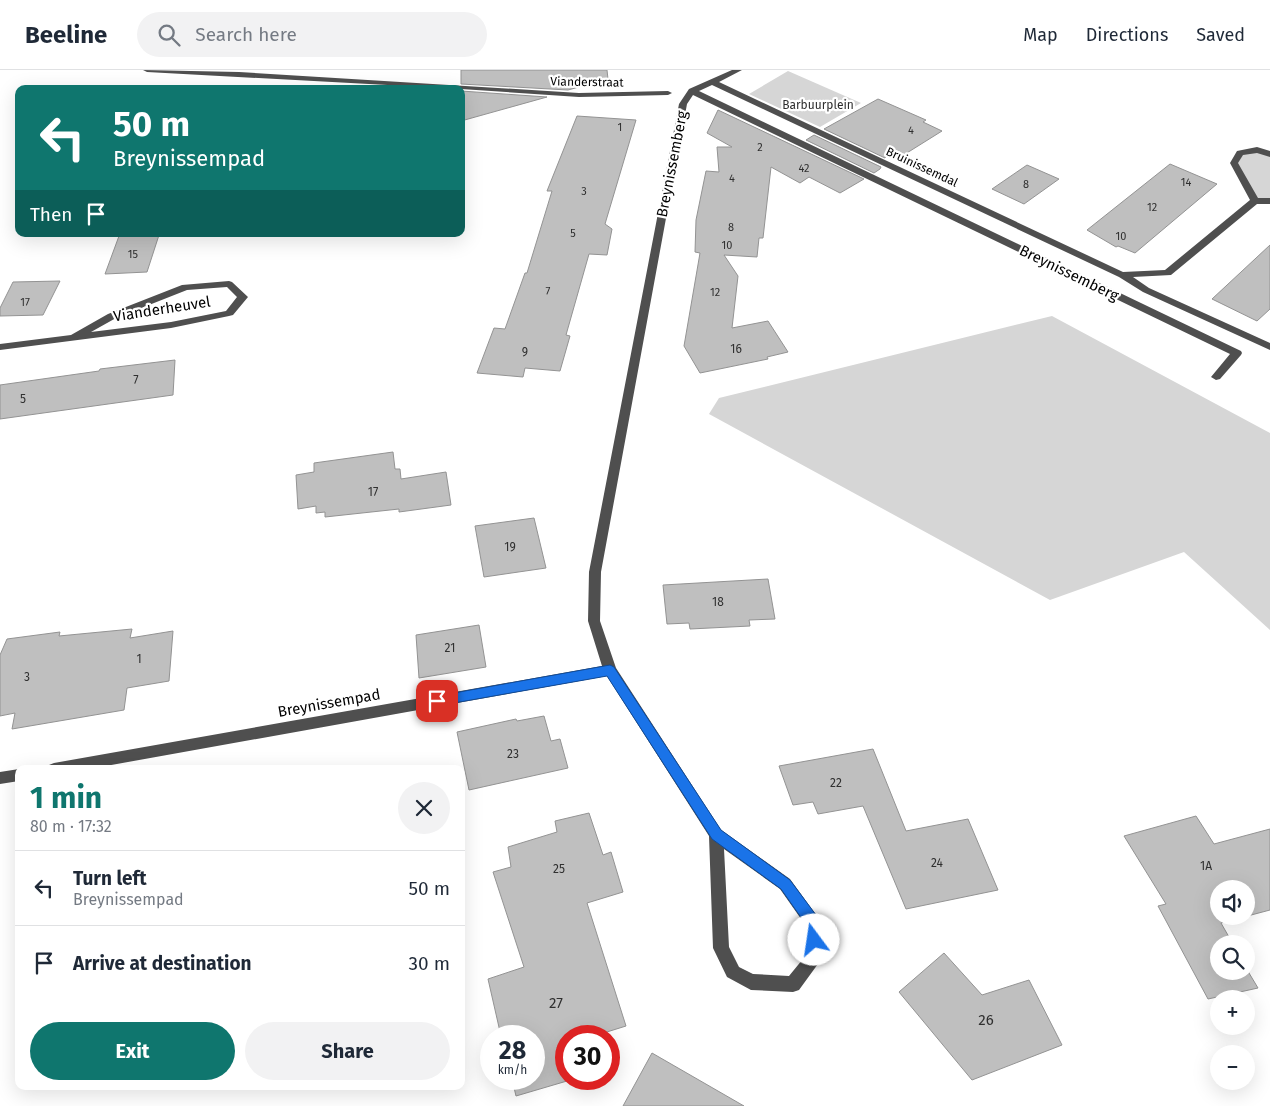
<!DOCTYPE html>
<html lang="en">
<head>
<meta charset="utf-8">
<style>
	body { margin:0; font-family:"Fira Sans",sans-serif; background:#f2f2f3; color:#1f2937; height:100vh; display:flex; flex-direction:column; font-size:19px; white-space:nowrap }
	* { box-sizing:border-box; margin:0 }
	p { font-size:16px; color:#747a83 }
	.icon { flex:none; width:28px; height:28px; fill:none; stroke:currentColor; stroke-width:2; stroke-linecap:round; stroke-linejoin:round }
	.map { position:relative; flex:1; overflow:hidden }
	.details { position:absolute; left:15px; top:695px; width:450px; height:325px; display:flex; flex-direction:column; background:#fff; border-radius:10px; box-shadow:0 5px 20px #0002 }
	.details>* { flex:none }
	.top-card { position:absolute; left:15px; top:15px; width:450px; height:152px; border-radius:10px; box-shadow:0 5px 20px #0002; background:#0f766e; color:#fff; overflow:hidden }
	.controls { position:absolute; left:1210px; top:810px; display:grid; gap:10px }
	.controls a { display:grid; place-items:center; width:45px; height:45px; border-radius:50%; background:#fff; box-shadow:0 5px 20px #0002; font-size:25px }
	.speed { position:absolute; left:480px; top:955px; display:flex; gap:10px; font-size:25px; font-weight:700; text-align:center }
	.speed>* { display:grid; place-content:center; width:65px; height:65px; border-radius:50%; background:#fff; box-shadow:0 5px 20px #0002; line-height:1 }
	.speed small { font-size:12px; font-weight:400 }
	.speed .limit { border:8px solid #d22; background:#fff; color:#111 }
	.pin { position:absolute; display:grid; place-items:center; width:42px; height:42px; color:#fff; margin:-21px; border-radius:10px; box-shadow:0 2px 8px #0006 }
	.me { position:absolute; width:55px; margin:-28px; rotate:346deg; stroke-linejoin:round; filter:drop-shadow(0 0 4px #0008) }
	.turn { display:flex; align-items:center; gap:18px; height:105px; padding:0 15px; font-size:22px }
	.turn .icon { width:65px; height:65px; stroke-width:2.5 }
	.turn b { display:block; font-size:35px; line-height:42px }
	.then { display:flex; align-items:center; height:48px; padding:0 15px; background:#0003; gap:10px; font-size:19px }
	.round { display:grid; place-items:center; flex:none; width:52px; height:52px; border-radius:26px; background:#f2f2f3 }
	.head { display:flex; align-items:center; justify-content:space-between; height:85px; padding:0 15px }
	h1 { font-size:30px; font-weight:700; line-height:38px; color:#0f766e }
	.action { display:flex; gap:10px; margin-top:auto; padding:10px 15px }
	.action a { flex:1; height:58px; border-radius:30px; background:#0f766e; color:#fff; font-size:20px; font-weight:700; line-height:58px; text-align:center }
	.action a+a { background:#f2f2f3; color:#1f2937 }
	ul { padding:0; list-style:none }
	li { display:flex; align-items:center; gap:15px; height:75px; padding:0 15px; border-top:1px solid #e0e1e3 }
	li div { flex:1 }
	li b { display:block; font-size:19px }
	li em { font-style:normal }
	header { display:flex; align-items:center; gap:30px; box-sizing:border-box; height:70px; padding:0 25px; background:#fff; border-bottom:1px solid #e0e1e3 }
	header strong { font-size:24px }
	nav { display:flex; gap:28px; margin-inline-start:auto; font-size:18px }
	.search { width:350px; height:45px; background:#f2f2f3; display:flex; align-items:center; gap:12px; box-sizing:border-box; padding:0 18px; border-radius:28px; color:#747a83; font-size:19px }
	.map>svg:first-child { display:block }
	.green { fill:#d6d6d6 }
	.building { fill:#bfbfbf; stroke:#939393; fill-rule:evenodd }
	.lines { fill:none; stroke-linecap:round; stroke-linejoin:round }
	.minor { fill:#4f4f4f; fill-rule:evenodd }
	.route { fill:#1a73e8; stroke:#114b97 }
	.labels { text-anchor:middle; stroke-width:4.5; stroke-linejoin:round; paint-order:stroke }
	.far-number-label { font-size:11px; fill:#303030 }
	.far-street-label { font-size:12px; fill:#000; stroke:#fff }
	.far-park-label { font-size:12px; fill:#2d2d2d; stroke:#fff }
	.number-label { font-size:12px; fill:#303030 }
	.street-label { font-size:15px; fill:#000; stroke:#fff }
	.near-number-label { font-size:15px; fill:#303030 }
</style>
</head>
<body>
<header>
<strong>Beeline</strong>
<div class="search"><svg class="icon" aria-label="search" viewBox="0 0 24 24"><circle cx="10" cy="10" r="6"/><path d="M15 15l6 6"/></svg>Search here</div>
<nav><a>Map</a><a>Directions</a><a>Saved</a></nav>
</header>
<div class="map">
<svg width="1270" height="1036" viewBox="0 0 1270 1036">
	<rect width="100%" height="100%" fill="#fff"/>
	<!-- green -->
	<g class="green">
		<path d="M 788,1 L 861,33 L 820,57 L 749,24 Z"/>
		<path d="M 1257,80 L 1270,84 L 1270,131 L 1255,131 L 1234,93 L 1240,83 Z"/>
		<path d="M 1052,246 L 1270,363 L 1270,560 L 1184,482 L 1050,530 L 709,344 L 719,328 Z"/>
	</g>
	<!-- building -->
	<g class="building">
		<path d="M 461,0 L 607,0 L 608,9 L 568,20 L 461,14 Z"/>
		<path d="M 461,21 L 547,27 L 461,51 Z"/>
		<path d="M 878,29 L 926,50 L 923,52 L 942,61 L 902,86 L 888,80 L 885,88 L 824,59 Z"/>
		<path d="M 718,40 L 864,109 L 840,123 L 809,107 L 800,113 L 771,97 L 763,168 L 759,168 L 757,187 L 724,185 L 738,206 L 732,258 L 768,251 L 788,282 L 767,287 L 768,289 L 700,303 L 684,276 L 700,183 L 695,182 L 696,150 L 706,101 L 719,102 L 717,77 L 732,77 L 707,63 Z"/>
		<path d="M 577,46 L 636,50 L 605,154 L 612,159 L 607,185 L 589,184 L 566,265 L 570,266 L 560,301 L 525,298 L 523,307 L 477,303 L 494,258 L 505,259 L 525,203 L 527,203 L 552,121 L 547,121 Z"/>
		<path d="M 814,65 L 881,97 L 880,99 L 874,103 L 806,70 Z"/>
		<path d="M 1170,94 L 1217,114 L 1135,183 L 1118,176 L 1116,177 L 1087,160 Z"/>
		<path d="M 1027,95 L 1059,109 L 1024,134 L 992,119 Z"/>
		<path d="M 159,165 L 147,202 L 105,204 L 119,166 Z"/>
		<path d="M 1270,175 L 1270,239 L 1257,251 L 1212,229 Z"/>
		<path d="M 60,211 L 43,245 L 0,246 L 0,238 L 13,212 Z"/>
		<path d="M 175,290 L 173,325 L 0,349 L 0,315 L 99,301 L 100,299 Z"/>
		<path d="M 393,382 L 395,399 L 400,399 L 401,409 L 446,402 L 451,435 L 399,442 L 399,439 L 325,447 L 325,442 L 316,443 L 316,436 L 298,439 L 296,405 L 314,402 L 314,393 Z"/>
		<path d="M 534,448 L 546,498 L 484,507 L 475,456 Z"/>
		<path d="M 768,509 L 775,549 L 749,550 L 750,556 L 690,559 L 689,553 L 667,554 L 663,515 Z"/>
		<path d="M 479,555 L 486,597 L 419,608 L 416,565 Z"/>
		<path d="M 132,559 L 130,568 L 173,561 L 169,611 L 127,618 L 124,640 L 12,659 L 15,643 L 0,646 L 0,585 L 7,569 L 60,562 L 59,566 Z"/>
		<path d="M 544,646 L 551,671 L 560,669 L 568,698 L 469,720 L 457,662 L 516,649 L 517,651 Z"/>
		<path d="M 873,679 L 906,761 L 968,749 L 998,820 L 906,839 L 863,736 L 818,744 L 813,732 L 793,735 L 779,696 Z"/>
		<path d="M 589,743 L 603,785 L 611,782 L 623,822 L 587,833 L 626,956 L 594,966 L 566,966 L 566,975 L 557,977 L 567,1011 L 516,1026 L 512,1009 L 534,1009 L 534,966 L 501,966 L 488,909 L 524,897 L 493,802 L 511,797 L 508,777 L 557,762 L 555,751 Z"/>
		<path d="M 1196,746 L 1214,774 L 1270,759 L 1270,840 L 1221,853 L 1233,874 L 1219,874 L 1219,901 L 1246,901 L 1246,898 L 1258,918 L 1208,929 L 1158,836 L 1166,834 L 1124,766 ZM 1219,819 L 1246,819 L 1246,846 L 1219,846 Z"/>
		<path d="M 944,883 L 982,925 L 1029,910 L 1062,975 L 972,1010 L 899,922 Z"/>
		<path d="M 652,983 L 744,1036 L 623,1036 Z"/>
	</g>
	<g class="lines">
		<!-- minor -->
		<g class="minor">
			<path d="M 143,0 L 239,2 L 579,23 L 668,21 L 672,23 L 668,25 L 579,27 L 461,19 L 147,2 Z"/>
			<path d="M 732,0 L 742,0 L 719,12 L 1123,202 L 1165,200 L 1250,130 L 1230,93 L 1237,81 L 1257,77 L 1270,81 L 1270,87 L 1257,83 L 1243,85 L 1238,93 L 1258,128 L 1270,128 L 1270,134 L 1257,134 L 1171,205 L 1133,207 L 1149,218 L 1270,273 L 1270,280 L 1143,222 L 1119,207 L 712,15 L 699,21 L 1241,281 L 1242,283 L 1241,285 L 1220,309 L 1216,310 L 1211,307 L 1230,284 L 693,25 L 687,34 L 601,502 L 600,551 L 616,598 L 721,760 L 790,809 L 819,849 L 822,854 L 823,887 L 799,920 L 793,922 L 751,920 L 727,907 L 713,878 L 709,766 L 607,606 L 89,699 L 47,699 L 49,695 L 54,693 L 602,596 L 588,551 L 589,502 L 679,34 L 689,19 ZM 724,779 L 780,819 L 806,856 L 807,884 L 789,906 L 753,904 L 739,897 L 729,877 Z"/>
			<path d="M 229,211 L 232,212 L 248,227 L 233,245 L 229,246 L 171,258 L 0,280 L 0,274 L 71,265 L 108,244 L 182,215 ZM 227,217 L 237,227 L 226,241 L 171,252 L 91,262 L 116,248 L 187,220 Z"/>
			<path d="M 19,699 L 19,711 L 0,714 L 0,702 Z"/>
		</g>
	</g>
	<!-- route -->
	<path class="route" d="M 610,595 L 614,597 L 721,760 L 790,810 L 819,849 L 822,870 L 820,875 L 814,877 L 809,875 L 807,856 L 781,819 L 712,769 L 607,606 L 437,636 L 433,634 L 431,631 L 433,627 L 437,626 Z"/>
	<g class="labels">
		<!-- far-number labels -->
		<g class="far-number-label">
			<text x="620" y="61">1</text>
			<text x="911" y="64">4</text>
			<text x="760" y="81">2</text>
			<text x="804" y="102">42</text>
			<text x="732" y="112">4</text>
			<text x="1186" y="116">14</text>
			<text x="1026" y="118">8</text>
			<text x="584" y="125">3</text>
			<text x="1152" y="141">12</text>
			<text x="731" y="161">8</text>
			<text x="573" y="167">5</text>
			<text x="1121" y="170">10</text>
			<text x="727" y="179">10</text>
			<text x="133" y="188">15</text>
			<text x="548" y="225">7</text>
			<text x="715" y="226">12</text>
			<text x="25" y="236">17</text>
		</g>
		<!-- far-street labels -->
		<g class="far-street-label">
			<text transform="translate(587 12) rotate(1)" y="4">Vianderstraat</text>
			<text transform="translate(922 97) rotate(25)" y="4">Bruinissemdal</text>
		</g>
		<!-- far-park labels -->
		<g class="far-park-label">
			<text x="818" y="39">Barbuurplein</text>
		</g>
		<!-- number labels -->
		<g class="number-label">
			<text x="736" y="283">16</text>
			<text x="525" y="286">9</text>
			<text x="136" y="314">7</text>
			<text x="23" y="333">5</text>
			<text x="373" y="426">17</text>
			<text x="510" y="481">19</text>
			<text x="718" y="536">18</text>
			<text x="450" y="582">21</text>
			<text x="139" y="593">1</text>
			<text x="27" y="611">3</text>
			<text x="513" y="688">23</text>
			<text x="836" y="717">22</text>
			<text x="937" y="797">24</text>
			<text x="1206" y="800">1A</text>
			<text x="559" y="803">25</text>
		</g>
		<!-- street labels -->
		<g class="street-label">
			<text transform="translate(672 94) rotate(-79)" y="5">Breynissemberg</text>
			<text transform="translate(1069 203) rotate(26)" y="5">Breynissemberg</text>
			<text transform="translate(162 239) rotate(-9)" y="5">Vianderheuvel</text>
			<text transform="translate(329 633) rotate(-10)" y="5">Breynissempad</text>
		</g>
		<!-- near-number labels -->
		<g class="near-number-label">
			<text x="556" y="938">27</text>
			<text x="986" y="955">26</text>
		</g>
	</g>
</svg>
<div class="controls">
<a><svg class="icon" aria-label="sound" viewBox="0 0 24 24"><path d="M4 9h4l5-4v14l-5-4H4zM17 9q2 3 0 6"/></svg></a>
<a><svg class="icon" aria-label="search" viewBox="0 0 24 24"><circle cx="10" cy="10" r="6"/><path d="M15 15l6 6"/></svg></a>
<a>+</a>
<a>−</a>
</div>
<div class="speed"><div>28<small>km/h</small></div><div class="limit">30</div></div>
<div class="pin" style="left:437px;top:631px;background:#d93025"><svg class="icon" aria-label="arrive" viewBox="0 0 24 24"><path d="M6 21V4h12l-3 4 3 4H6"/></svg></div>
<svg class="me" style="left:814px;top:870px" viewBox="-20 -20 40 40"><circle r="19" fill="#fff"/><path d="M0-13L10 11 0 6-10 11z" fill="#1a73e8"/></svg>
<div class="top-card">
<div class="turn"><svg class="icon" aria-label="left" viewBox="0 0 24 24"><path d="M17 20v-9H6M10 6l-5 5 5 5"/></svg><div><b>50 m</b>Breynissempad</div></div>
<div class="then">Then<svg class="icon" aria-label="arrive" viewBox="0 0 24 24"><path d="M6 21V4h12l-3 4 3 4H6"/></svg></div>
</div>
<section class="details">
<div class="head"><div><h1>1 min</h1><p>80 m · 17:32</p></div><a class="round"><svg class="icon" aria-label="close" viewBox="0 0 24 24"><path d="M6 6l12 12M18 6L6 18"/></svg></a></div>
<ul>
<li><svg class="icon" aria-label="left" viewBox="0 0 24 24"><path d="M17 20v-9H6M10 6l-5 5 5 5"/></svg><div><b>Turn left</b><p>Breynissempad</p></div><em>50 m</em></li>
<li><svg class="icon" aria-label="arrive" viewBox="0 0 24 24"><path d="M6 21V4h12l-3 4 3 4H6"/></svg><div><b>Arrive at destination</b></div><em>30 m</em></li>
</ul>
<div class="action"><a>Exit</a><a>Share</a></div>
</section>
</div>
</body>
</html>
